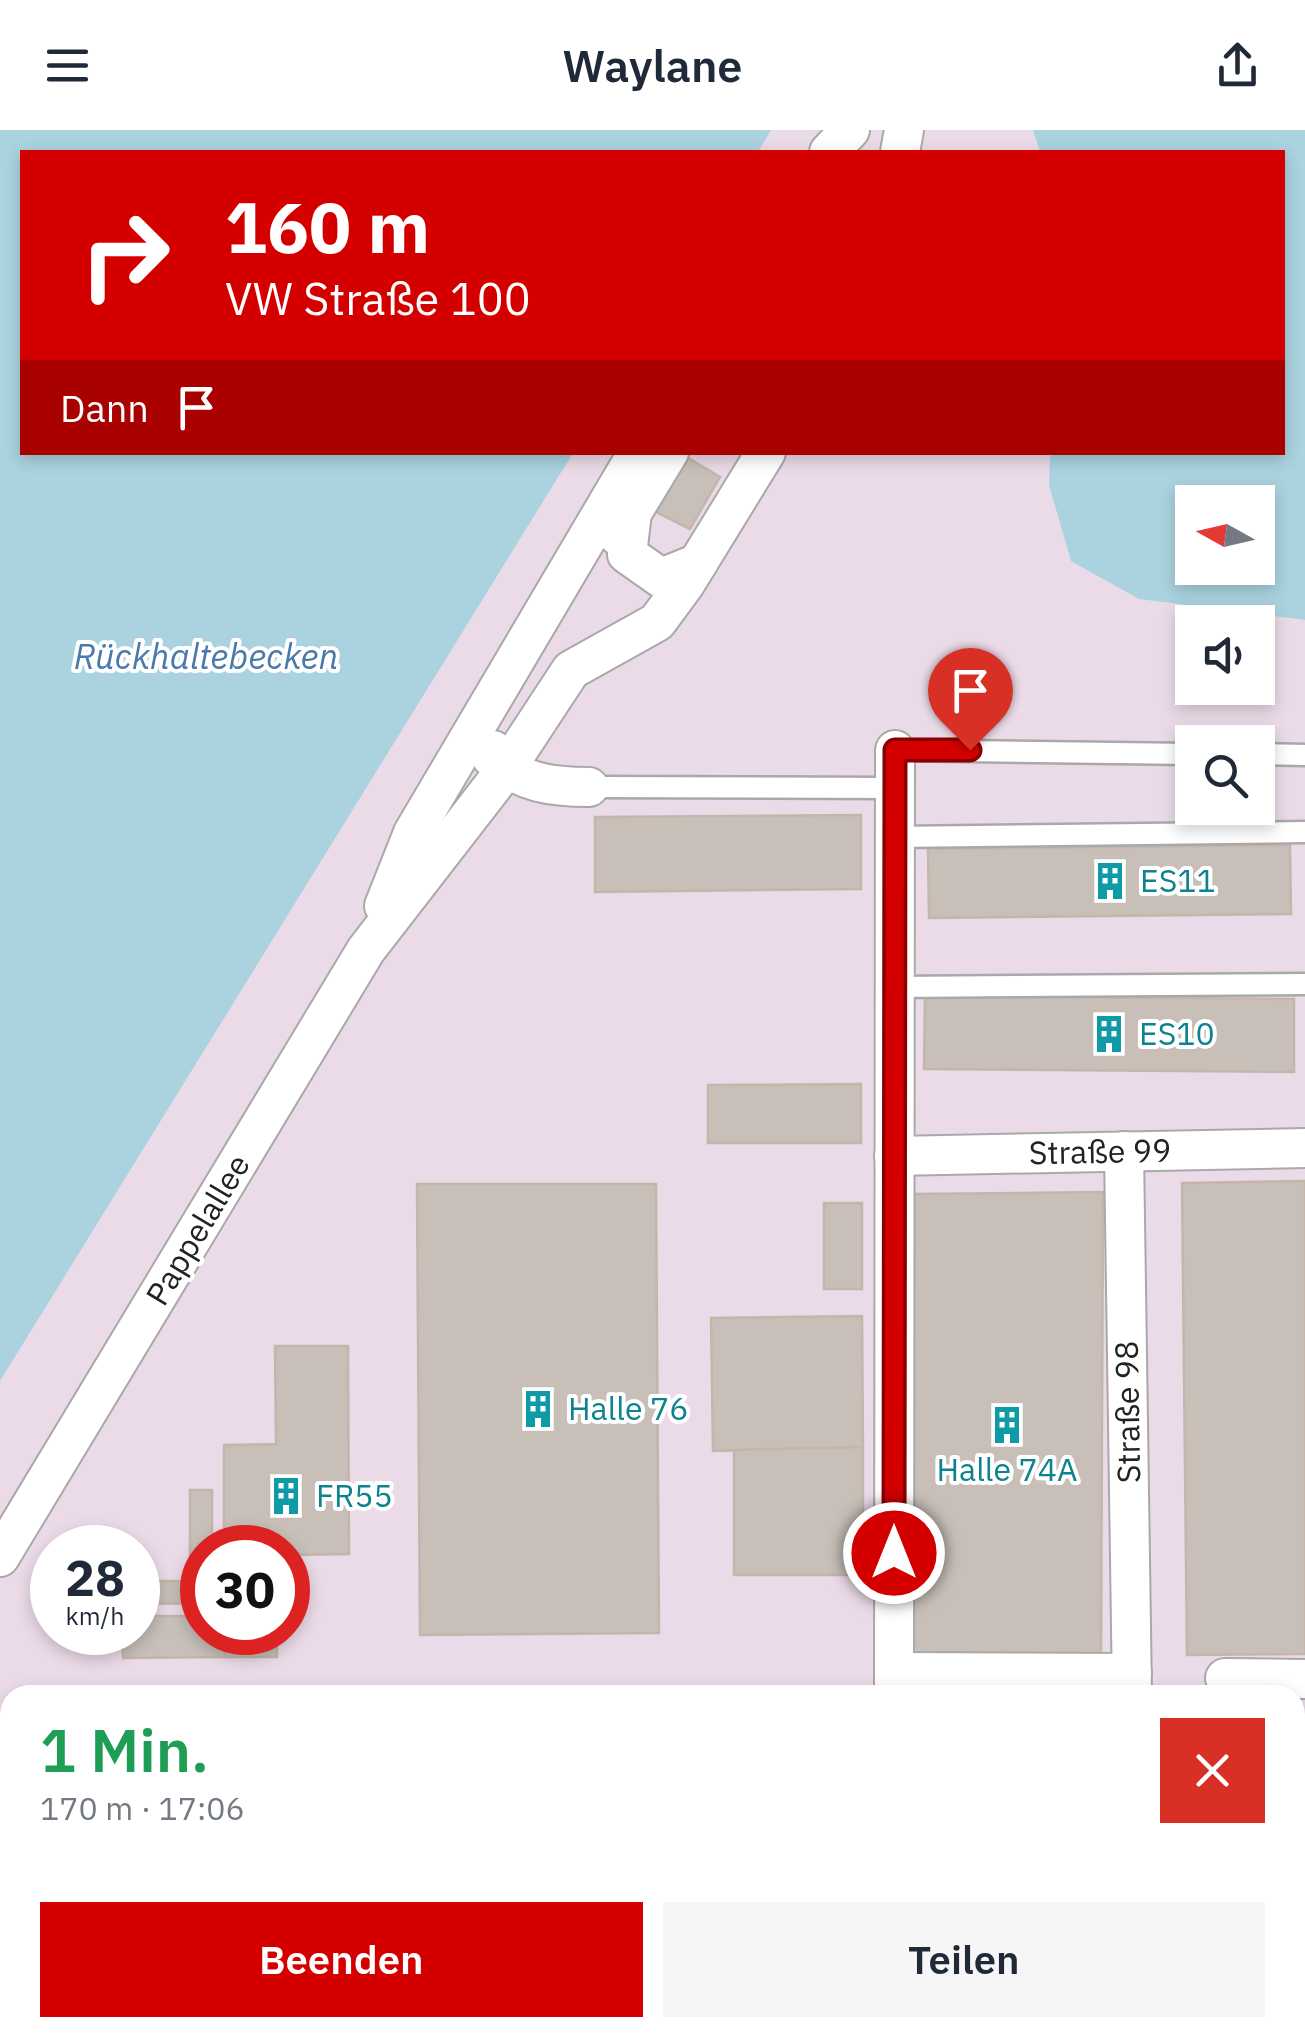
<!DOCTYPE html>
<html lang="de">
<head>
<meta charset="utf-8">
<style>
	body { margin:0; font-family:"IBM Plex Sans",sans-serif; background:#f6f6f7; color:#1f2937; height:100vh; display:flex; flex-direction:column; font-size:38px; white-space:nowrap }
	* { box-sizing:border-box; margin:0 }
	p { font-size:32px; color:#747a83 }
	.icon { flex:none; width:55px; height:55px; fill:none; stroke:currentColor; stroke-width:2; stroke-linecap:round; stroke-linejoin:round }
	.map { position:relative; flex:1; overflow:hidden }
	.sheet { position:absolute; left:0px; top:1555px; width:1305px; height:352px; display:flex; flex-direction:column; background:#fff; border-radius:30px 30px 0 0; box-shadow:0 5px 15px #0003 }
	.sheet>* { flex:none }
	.guide { position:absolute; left:20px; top:20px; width:1265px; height:305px; border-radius:0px; box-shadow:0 5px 15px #0003; background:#d40000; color:#fff; overflow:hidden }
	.needle { width:65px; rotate:278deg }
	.controls { position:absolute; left:1175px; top:355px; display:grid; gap:20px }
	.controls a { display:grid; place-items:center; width:100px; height:100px; border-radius:0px; background:#fff; box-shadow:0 5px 15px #0003; font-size:50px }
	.speed { position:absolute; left:30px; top:1395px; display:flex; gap:20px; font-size:50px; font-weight:700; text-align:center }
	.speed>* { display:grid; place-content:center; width:130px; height:130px; border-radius:50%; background:#fff; box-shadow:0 5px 15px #0003; line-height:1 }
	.speed small { font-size:25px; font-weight:400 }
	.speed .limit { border:15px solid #d22; background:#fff; color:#111 }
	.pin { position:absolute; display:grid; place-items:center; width:85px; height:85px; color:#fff; margin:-102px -42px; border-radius:50% 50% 50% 0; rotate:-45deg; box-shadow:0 0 10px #0007 }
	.pin .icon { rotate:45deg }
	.me { position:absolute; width:110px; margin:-55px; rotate:0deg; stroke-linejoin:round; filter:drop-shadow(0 0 8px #0008) }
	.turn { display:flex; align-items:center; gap:35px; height:210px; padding:0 40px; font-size:45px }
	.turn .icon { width:130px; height:130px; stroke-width:2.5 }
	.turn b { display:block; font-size:70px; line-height:85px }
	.then { display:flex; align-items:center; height:95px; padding:0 40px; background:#0003; gap:20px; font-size:38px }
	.round { display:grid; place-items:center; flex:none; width:105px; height:105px; border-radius:0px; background:#f6f6f7 }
	.headline { display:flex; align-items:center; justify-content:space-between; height:170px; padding:0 40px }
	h1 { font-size:60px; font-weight:600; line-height:75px; color:#1e9e55 }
	.primary-button { display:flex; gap:20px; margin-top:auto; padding:20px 40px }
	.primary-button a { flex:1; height:115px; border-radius:0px; background:#d40000; color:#fff; font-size:40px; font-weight:600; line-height:115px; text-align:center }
	.primary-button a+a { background:#f6f6f7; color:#1f2937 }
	header { display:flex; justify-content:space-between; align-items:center; height:130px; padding:0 40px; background:#fff; font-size:45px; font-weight:600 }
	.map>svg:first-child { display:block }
	.industrial { fill:#ebdbe8; fill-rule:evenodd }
	.water { fill:#aad3df; fill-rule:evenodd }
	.building { fill:#c7bfb8; stroke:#c4b6ab; stroke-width:2.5 }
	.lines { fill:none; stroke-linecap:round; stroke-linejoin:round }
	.service-casing { stroke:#a9a9a9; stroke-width:25 }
	.minor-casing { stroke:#a9a9a9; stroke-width:42 }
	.service { stroke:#fff; stroke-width:20 }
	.minor { stroke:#fff; stroke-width:38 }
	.route-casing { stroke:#8a0000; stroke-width:25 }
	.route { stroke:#d40000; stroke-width:18 }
	.labels { text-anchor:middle; stroke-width:8; stroke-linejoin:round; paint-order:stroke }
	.culture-label { font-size:32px; fill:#0d838f; stroke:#fff; text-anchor:start }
	.street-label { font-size:32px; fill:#222; stroke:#fff }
	.water-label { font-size:35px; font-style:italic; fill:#4a7aab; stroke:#fff }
</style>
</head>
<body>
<header><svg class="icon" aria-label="menu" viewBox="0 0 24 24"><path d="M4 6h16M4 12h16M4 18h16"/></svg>Waylane<svg class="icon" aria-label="share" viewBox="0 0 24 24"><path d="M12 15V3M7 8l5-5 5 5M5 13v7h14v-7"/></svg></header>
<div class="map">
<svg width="1305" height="1906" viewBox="0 0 1305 1906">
	<rect width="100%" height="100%" fill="#f2efe9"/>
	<!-- industrial -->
	<path class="industrial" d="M 0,0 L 1305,0 L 1305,1906 L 0,1906 ZM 22,22 L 1282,22 L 1282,322 L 22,322 ZM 1192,372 L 1258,372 L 1258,438 L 1192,438 ZM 1192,492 L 1258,492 L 1258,558 L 1192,558 ZM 1192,612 L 1258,612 L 1258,678 L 1192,678 ZM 52,1418 L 138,1418 L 138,1502 L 52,1502 ZM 202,1418 L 288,1418 L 288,1502 L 202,1502 ZM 10,1565 L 1295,1565 L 1295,1898 L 10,1898 Z"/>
	<!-- water -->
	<g class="water">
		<path d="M 0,0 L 771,0 L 758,22 L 22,22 L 22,322 L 573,323 L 0,1251 Z"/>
		<path d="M 1033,0 L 1305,0 L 1305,490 L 1139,469 L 1071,431 L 1049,355 L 1050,323 L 1282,322 L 1282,22 L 1040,22 ZM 1192,372 L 1258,372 L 1258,438 L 1192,438 Z"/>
	</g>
	<!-- building -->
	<g class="building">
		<path d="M 685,326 L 720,347 L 690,399 L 652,380 Z"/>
		<path d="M 861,685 L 861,759 L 595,762 L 595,687 Z"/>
		<path d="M 1290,715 L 1291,784 L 929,788 L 928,719 Z"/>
		<path d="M 925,866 L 1294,869 L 1294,942 L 924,939 Z"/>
		<path d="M 861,954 L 861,1013 L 708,1013 L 708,955 Z"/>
		<path d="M 1305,1051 L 1305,1524 L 1187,1525 L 1182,1053 Z"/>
		<path d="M 417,1054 L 656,1054 L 659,1503 L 420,1505 Z"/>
		<path d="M 1103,1062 L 1101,1526 L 913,1526 L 913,1064 Z"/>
		<rect x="824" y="1073" width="38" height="86"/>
		<path d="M 862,1186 L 863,1317 L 713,1321 L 711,1188 Z"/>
		<path d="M 275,1216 L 348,1216 L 349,1424 L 288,1425 L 288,1418 L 224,1418 L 224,1315 L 276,1314 Z"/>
		<path d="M 863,1317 L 863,1445 L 734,1445 L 734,1320 Z"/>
		<path d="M 190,1360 L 212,1360 L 212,1418 L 202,1418 L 202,1473 L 138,1474 L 138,1451 L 190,1451 Z"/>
		<path d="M 138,1486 L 202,1486 L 202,1502 L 225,1502 L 225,1527 L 123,1528 L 122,1502 L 138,1502 Z"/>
		<rect x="225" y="1502" width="52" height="25"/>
		<path d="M 1295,1714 L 1305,1714 L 1305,1906 L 931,1906 L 931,1898 L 1295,1898 Z"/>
		<rect x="56" y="1898" width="783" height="8"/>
	</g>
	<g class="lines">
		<!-- service casing -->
		<g class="service-casing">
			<g id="service">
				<path d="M 895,620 L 1192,624"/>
				<path d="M 1258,624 L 1305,625"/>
				<path d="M 589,657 L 895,658"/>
				<path d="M 895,707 L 1305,702"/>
				<path d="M 895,857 L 1305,854"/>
			</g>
		</g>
		<!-- minor casing -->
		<g class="minor-casing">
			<g id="minor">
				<path d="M 829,22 L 850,0"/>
				<path d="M 900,22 L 904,0"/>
				<path d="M 632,383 L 627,424 L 661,448 L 698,433"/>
				<path d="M 618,406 L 669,322"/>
				<path d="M 493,620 L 492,628 C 523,653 551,657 589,657"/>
				<path d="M 384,776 L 413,703 L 638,322"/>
				<path d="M 1124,1021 L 1132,1565"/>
				<path d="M 894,1026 L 1305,1018"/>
				<path d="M 0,1427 L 366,820 L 506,639 L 571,540 L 657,492 L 685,454 L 766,322"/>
				<path d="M 894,1542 L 1132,1543"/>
				<path d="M 1225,1548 L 1305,1549"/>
				<path d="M 894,1565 L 895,620"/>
				<path d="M 0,1616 L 10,1636"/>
				<path d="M 1295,1674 L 1305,1673"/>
				<path d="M 0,1709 L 10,1690"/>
				<path d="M 898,1898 L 898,1906"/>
			</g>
		</g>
		<!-- service -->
		<use href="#service" class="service"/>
		<!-- minor -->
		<use href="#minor" class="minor"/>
	</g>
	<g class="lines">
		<!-- route casing -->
		<g class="route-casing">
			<path id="route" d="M 894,1423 L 895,620 L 970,620"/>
		</g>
		<!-- route -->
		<use href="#route" class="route"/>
	</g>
	<!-- icons -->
	<defs>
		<g id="building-bare" transform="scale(3)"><path d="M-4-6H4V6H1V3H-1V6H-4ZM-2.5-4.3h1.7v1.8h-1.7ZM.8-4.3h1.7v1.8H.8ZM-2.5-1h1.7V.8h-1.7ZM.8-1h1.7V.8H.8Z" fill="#0f9aa8" stroke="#fff" stroke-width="2.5" paint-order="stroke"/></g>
	</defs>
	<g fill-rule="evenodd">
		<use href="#building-bare" x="1110" y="751"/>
		<use href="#building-bare" x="1109" y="904"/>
		<use href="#building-bare" x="538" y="1279"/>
		<use href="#building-bare" x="1007" y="1295"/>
		<use href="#building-bare" x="286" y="1366"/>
	</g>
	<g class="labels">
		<!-- culture labels -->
		<g class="culture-label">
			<text x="1140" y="762">ES11</text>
			<text x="1139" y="915">ES10</text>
			<text x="568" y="1290">Halle 76</text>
			<text x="1007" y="1351" text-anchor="middle">Halle 74A</text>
			<text x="316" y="1377">FR55</text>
		</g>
		<!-- street labels -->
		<g class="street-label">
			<text transform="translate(1100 1022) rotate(-1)" y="11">Straße 99</text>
			<text transform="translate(198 1100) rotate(-59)" y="11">Pappelallee</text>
			<text transform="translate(1128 1282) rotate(-91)" y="11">Straße 98</text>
		</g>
		<!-- water labels -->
		<g class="water-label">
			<text x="206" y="539">Rückhaltebecken</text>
		</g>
	</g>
</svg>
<div class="controls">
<a><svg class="needle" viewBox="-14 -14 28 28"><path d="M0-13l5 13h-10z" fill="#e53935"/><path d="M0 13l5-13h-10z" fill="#747a83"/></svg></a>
<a><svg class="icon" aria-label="sound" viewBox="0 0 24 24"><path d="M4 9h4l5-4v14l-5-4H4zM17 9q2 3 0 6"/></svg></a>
<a><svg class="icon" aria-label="search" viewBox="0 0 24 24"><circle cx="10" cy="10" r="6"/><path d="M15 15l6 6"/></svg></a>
</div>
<div class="speed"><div>28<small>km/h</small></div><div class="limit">30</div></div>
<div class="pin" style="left:970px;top:620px;background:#d93025"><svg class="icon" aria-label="arrive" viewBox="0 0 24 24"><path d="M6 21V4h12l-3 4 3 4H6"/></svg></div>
<svg class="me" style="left:894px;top:1423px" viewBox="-20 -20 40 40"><circle r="17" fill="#d40000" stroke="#fff" stroke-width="3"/><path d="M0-11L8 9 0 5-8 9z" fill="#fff"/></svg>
<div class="guide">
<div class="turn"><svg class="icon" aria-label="right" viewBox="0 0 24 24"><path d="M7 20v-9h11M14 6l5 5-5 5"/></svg><div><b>160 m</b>VW Straße 100</div></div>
<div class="then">Dann<svg class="icon" aria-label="arrive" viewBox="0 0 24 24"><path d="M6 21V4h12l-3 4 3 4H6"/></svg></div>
</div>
<section class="sheet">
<div class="headline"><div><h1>1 Min.</h1><p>170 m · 17:06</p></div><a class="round" style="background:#d93025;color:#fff"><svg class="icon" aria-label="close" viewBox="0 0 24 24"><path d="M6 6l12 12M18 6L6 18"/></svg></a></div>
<div class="primary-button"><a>Beenden</a><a>Teilen</a></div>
</section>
</div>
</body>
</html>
